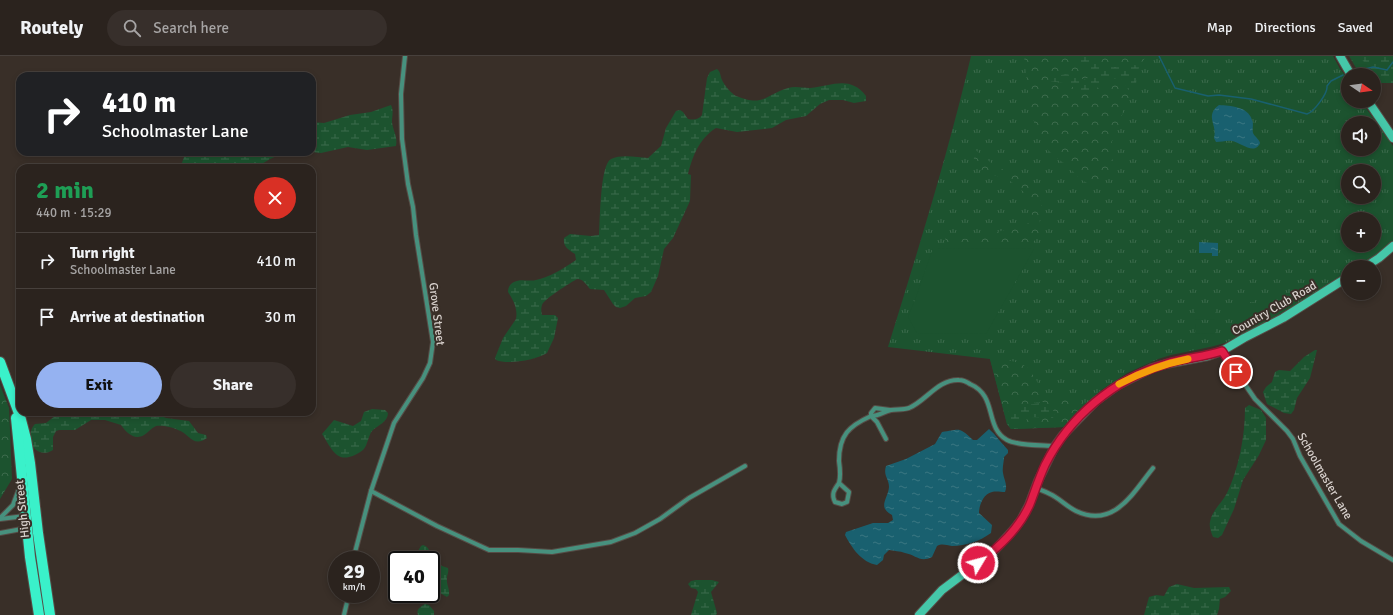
<!DOCTYPE html>
<html lang="en">
<head>
<meta charset="utf-8">
<style>
	body { margin:0; font-family:Signika,sans-serif; background:#372f2b; color:#f1f3f6; height:100vh; display:flex; flex-direction:column; font-size:15px; white-space:nowrap }
	* { box-sizing:border-box; margin:0 }
	p { font-size:13px; color:#a6a4a4 }
	.icon { flex:none; width:22px; height:22px; fill:none; stroke:currentColor; stroke-width:2; stroke-linecap:round; stroke-linejoin:round }
	.map { position:relative; flex:1; overflow:hidden }
	.sheet { position:absolute; left:16px; top:108px; width:300px; height:252px; display:flex; flex-direction:column; background:#2b231e; border-radius:12px; box-shadow:0 2px 6px #0003,0 0 0 1px #47403c }
	.sheet>* { flex:none }
	.banner { position:absolute; left:16px; top:16px; width:300px; height:84px; border-radius:12px; box-shadow:0 2px 6px #0003,0 0 0 1px #47403c; background:#202124; color:#fff; overflow:hidden }
	.needle { width:26px; rotate:103deg }
	.controls { position:absolute; left:1341px; top:12px; display:grid; gap:8px }
	.controls a { display:grid; place-items:center; width:40px; height:40px; border-radius:50%; background:#2b231e; box-shadow:0 2px 6px #0003,0 0 0 1px #47403c; font-size:20px }
	.speed { position:absolute; left:328px; top:495px; display:flex; gap:8px; font-size:20px; font-weight:700; text-align:center }
	.speed>* { display:grid; place-content:center; width:52px; height:52px; border-radius:50%; background:#2b231e; box-shadow:0 2px 6px #0003,0 0 0 1px #47403c; line-height:1 }
	.speed small { font-size:10px; font-weight:400 }
	.speed .limit { border:2px solid #111; border-radius:6px; background:#fff; color:#111 }
	.pin { position:absolute; display:grid; place-items:center; width:34px; height:34px; color:#fff; margin:-17px; border:2px solid #fff; border-radius:50%; box-shadow:0 1px 4px #0007 }
	.me { position:absolute; width:44px; margin:-22px; rotate:53deg; stroke-linejoin:round; filter:drop-shadow(0 0 3px #0008) }
	.turn { display:flex; align-items:center; gap:14px; height:84px; padding:0 20px; font-size:18px }
	.turn .icon { width:52px; height:52px; stroke-width:2.5 }
	.turn b { display:block; font-size:28px; line-height:34px }
	.round { display:grid; place-items:center; flex:none; width:42px; height:42px; border-radius:21px; background:#372f2b }
	.head { display:flex; align-items:center; justify-content:space-between; height:68px; padding:0 20px }
	h1 { font-size:24px; font-weight:800; line-height:30px; color:#1e9e55 }
	.button { display:flex; gap:8px; margin-top:auto; padding:8px 20px }
	.button a { flex:1; height:46px; border-radius:24px; background:#95b2f1; color:#111; font-size:16px; font-weight:800; line-height:46px; text-align:center }
	.button a+a { background:#372f2b; color:#f1f3f6 }
	ul { padding:0; list-style:none }
	li { display:flex; align-items:center; gap:12px; height:56px; padding:0 20px; border-top:1px solid #47403c }
	li div { flex:1 }
	li b { display:block; font-size:15px }
	li em { font-style:normal }
	header { display:flex; align-items:center; gap:24px; box-sizing:border-box; height:56px; padding:0 20px; background:#2b231e; border-bottom:1px solid #47403c }
	header strong { font-size:19px }
	nav { display:flex; gap:22px; margin-inline-start:auto; font-size:14px }
	.search { width:280px; height:36px; background:#372f2b; display:flex; align-items:center; gap:10px; box-sizing:border-box; padding:0 14px; border-radius:22px; color:#a6a4a4; font-size:15px }
	.map>svg:first-child { display:block }
	.grass { fill:url(#grass-tufts); fill-rule:evenodd }
	.forest { fill:url(#forest-crowns) }
	.wetland { fill:url(#wetland-marsh) }
	.pitch { fill:#1c532f }
	.water { fill:url(#water-ripples) }
	.lines { fill:none; stroke-linecap:round; stroke-linejoin:round }
	.stream { stroke:#19606f; stroke-width:1.5 }
	.street-casing { stroke:#564c46; stroke-width:6 }
	.secondary-casing { stroke:#564c46; stroke-width:10 }
	.primary-casing { stroke:#564c46; stroke-width:12 }
	.street { stroke:#47917e; stroke-width:4 }
	.secondary { stroke:#45c7a9; stroke-width:8 }
	.primary { stroke:#3af1ca; stroke-width:10 }
	.route-casing { stroke:#92132f; stroke-width:10 }
	.route { stroke:#e11d48; stroke-width:7 }
	.slow { stroke:#f59e0b; stroke-width:7 }
	.labels { text-anchor:middle; stroke-width:4; stroke-linejoin:round; paint-order:stroke }
	.street-label { font-size:12px; fill:#d8d1cd; stroke:#392f28 }
</style>
</head>
<body>
<header>
<strong>Routely</strong>
<div class="search"><svg class="icon" aria-label="search" viewBox="0 0 24 24"><circle cx="10" cy="10" r="6"/><path d="M15 15l6 6"/></svg>Search here</div>
<nav><a>Map</a><a>Directions</a><a>Saved</a></nav>
</header>
<div class="map">
<svg width="1393" height="559" viewBox="0 0 1393 559">
	<defs>
		<pattern id="grass-tufts" width="24" height="20" patternUnits="userSpaceOnUse"><rect width="24" height="20" fill="#1c532f"/><path d="M3 7l-1-3M5 7V3M7 7l1-3M15 17l-1-3M17 17v-4M19 17l1-3" fill="none" stroke="#3c6b4c"/></pattern>
		<pattern id="forest-crowns" width="20" height="18" patternUnits="userSpaceOnUse"><rect width="20" height="18" fill="#1c532f"/><path d="M2 6a3 3 0 1 1 6 0M12 15a3 3 0 1 1 6 0" fill="none" stroke="#3c6b4c"/></pattern>
		<pattern id="wetland-marsh" width="20" height="14" patternUnits="userSpaceOnUse"><rect width="20" height="14" fill="#1c532f"/><path d="M1 5h8M5 5V1M11 12h8M15 12V8" fill="none" stroke="#3c6b4c"/></pattern>
		<pattern id="water-ripples" width="26" height="14" patternUnits="userSpaceOnUse"><rect width="26" height="14" fill="#19606f"/><path d="M2 4q2-2 4 0t4 0M15 11q2-2 4 0t4 0" fill="none" stroke="#3a7682"/></pattern>
	</defs>
	<rect width="100%" height="100%" fill="#392f28"/>
	<!-- grass -->
	<g class="grass">
		<path d="M 971,0 L 1333,0 L 1340,13 L 1346,20 L 1346,24 L 1348,27 L 1348,45 L 1361,45 L 1393,90 L 1393,187 L 1359,211 L 1348,211 L 1348,218 L 1330,230 L 1240,280 L 1225,287 L 1210,291 L 1171,299 L 1158,303 L 1127,317 L 1100,335 L 1064,371 L 1011,373 L 1007,368 L 990,303 L 888,291 C 918,194 948,98 971,0 ZM 1348,67 L 1374,67 L 1374,93 L 1348,93 ZM 1348,115 L 1374,115 L 1374,141 L 1348,141 ZM 1348,163 L 1374,163 L 1374,189 L 1348,189 Z"/>
		<path d="M 1349,0 L 1393,0 L 1371,10 L 1356,12 Z"/>
	</g>
	<!-- forest -->
	<g class="forest">
		<path d="M 1024,0 L 1070,0 L 1069,3 L 1070,6 L 1089,12 L 1092,17 L 1086,24 L 1067,18 L 1049,21 L 1054,26 L 1070,28 C 1072,30 1074,33 1077,34 C 1094,40 1108,18 1121,23 C 1126,25 1126,32 1130,36 L 1135,33 L 1124,50 L 1121,64 L 1110,89 L 1109,96 L 1113,105 L 1112,111 L 1110,115 L 1097,125 L 1091,129 L 1080,123 L 1068,110 L 1058,103 L 1047,93 L 1042,84 L 1030,56 L 1029,42 Z"/>
		<path d="M 1092,0 L 1146,0 L 1139,11 L 1135,9 C 1118,11 1104,15 1092,0 Z"/>
		<path d="M 973,92 L 995,110 L 1019,120 L 1039,140 L 1042,148 L 1039,160 L 1040,167 L 1039,178 L 1036,183 L 1032,187 L 982,189 L 949,187 L 946,186 L 945,182 C 955,181 964,184 974,182 L 1027,168 L 1032,164 C 1033,143 1021,128 1002,122 C 995,119 988,118 982,114 C 975,110 972,99 973,92 Z"/>
		<path d="M 990,303 C 1001,304 1016,304 1025,310 C 1036,318 1038,334 1051,341 L 1087,347 L 1064,371 L 1016,373 C 1025,361 1035,359 1049,362 L 1051,352 L 1044,346 C 1031,346 1014,349 1005,360 Z"/>
		<path d="M 0,329 L 9,352 L 12,423 L 0,443 Z"/>
	</g>
	<!-- wetland -->
	<g class="wetland">
		<path d="M 1070,0 L 1092,0 C 1104,15 1118,11 1135,9 L 1139,11 L 1135,33 L 1130,36 C 1127,33 1126,28 1123,25 C 1115,18 1109,26 1103,29 C 1096,33 1087,35 1080,36 L 1075,33 L 1070,28 L 1049,25 L 1048,22 L 1049,21 L 1067,18 L 1083,24 L 1086,24 L 1092,17 L 1089,12 L 1070,6 L 1069,3 Z"/>
		<path d="M 1361,0 L 1393,0 L 1393,27 L 1374,27 L 1374,19 L 1363,19 L 1360,13 L 1364,6 L 1360,1 Z"/>
		<path d="M 717,13 C 721,16 720,20 722,24 C 724,29 732,38 736,40 C 764,51 765,39 788,32 C 795,30 803,32 810,32 C 832,30 850,19 866,40 L 866,45 L 854,47 L 843,44 L 829,44 L 820,48 L 806,60 L 786,64 L 772,72 L 737,76 L 716,72 C 699,83 693,99 688,118 L 691,119 L 690,145 L 673,182 L 664,193 L 658,220 L 651,236 L 646,240 L 635,242 L 626,250 L 620,252 L 616,251 L 613,248 L 604,234 L 590,233 C 586,228 583,223 577,223 C 570,227 544,243 542,249 C 541,252 541,255 542,259 L 555,259 L 558,262 L 554,282 L 547,297 C 536,304 508,309 496,304 L 495,302 L 503,282 L 516,263 C 518,252 513,244 508,236 C 508,231 510,228 514,226 C 521,222 529,226 536,224 C 548,222 566,211 576,204 L 575,198 C 568,193 563,191 564,182 L 570,178 L 591,180 L 599,179 C 600,166 600,108 611,103 C 621,98 637,101 648,102 L 661,90 L 666,72 L 676,55 L 680,54 L 683,56 L 688,63 C 694,64 698,64 702,59 L 707,22 L 710,16 Z"/>
		<path d="M 391,49 C 394,55 392,60 392,66 C 393,75 398,81 396,90 L 367,94 L 348,91 L 321,97 L 312,96 L 312,66 L 324,67 L 350,59 L 371,56 Z"/>
		<path d="M 186,96 L 295,96 L 281,98 L 270,103 L 255,112 L 180,112 Z"/>
		<path d="M 1315,294 L 1317,294 L 1310,322 L 1297,342 L 1294,354 L 1291,358 L 1284,357 L 1267,348 L 1263,336 L 1266,331 L 1272,326 L 1275,316 L 1279,314 L 1290,315 L 1304,301 Z"/>
		<path d="M 1042,346 L 1044,346 L 1055,356 L 1053,362 L 1031,361 L 1023,365 L 1016,373 L 1011,373 L 1007,368 L 1005,360 C 1015,346 1028,351 1042,346 Z"/>
		<path d="M 1249,349 L 1261,354 L 1266,362 L 1266,384 L 1259,399 L 1243,424 L 1234,453 L 1222,479 L 1218,482 L 1213,481 C 1211,476 1209,471 1210,466 C 1212,454 1222,447 1227,437 C 1239,412 1245,379 1245,352 Z"/>
		<path d="M 372,353 L 385,354 L 388,357 C 388,366 378,369 372,375 C 368,380 368,389 363,394 C 359,397 354,400 349,401 C 335,405 329,388 322,378 L 334,364 L 353,370 L 361,365 L 364,356 Z"/>
		<path d="M 60,356 L 70,358 L 72,356 L 156,358 L 166,362 L 189,365 L 198,377 L 206,379 L 207,382 C 193,392 190,378 178,374 C 172,371 162,369 156,370 C 151,372 148,377 144,379 C 134,385 126,376 121,369 L 105,364 L 91,364 L 75,374 L 59,374 L 56,375 L 53,381 L 53,394 C 35,405 23,381 35,368 L 46,367 Z"/>
		<path d="M 423,489 C 431,491 430,501 436,506 C 439,509 444,511 448,512 C 449,517 447,518 447,522 C 446,528 450,533 449,539 L 447,541 L 440,537 L 431,527 L 431,504 L 421,504 L 418,495 L 421,490 Z"/>
		<path d="M 696,524 L 712,524 L 719,526 L 711,536 L 717,557 L 716,559 L 691,559 L 698,536 L 696,533 L 691,532 L 688,528 L 691,525 Z"/>
		<path d="M 1177,528 L 1194,532 L 1229,531 L 1231,535 L 1225,541 L 1220,543 L 1219,553 L 1217,559 L 1144,559 L 1149,541 L 1156,539 L 1164,540 L 1169,531 Z"/>
		<path d="M 425,548 L 429,549 L 434,555 L 434,559 L 418,559 C 416,553 420,551 425,548 Z"/>
	</g>
	<!-- pitch -->
	<g class="pitch">
		<path d="M 933,192 L 1034,193 L 986,278 L 917,277 L 908,261 L 916,241 Z"/>
		<rect x="1234" y="237" width="20" height="9"/>
		<rect x="1234" y="249" width="19" height="9"/>
		<path d="M 1195,254 L 1215,254 L 1215,264 L 1195,263 Z"/>
		<path d="M 1196,268 L 1215,268 L 1215,278 L 1195,277 Z"/>
	</g>
	<!-- water -->
	<g class="water">
		<path d="M 1219,49 C 1230,50 1248,50 1252,64 C 1254,68 1252,72 1253,77 C 1255,81 1259,83 1260,87 C 1255,100 1240,86 1232,85 C 1227,84 1221,86 1216,86 L 1214,82 C 1218,69 1204,60 1219,49 Z"/>
		<path d="M 1199,186 L 1218,187 L 1218,200 L 1212,200 L 1212,197 L 1199,197 Z"/>
		<path d="M 989,373 C 996,379 1001,387 1008,394 L 1008,397 L 1004,401 C 1004,406 1002,412 1003,417 C 1004,424 1008,429 1005,436 C 1001,436 996,435 992,436 C 983,438 979,450 979,457 L 992,469 L 991,477 C 980,485 966,490 952,490 C 946,489 942,487 937,490 L 932,501 C 920,507 916,499 905,497 C 900,495 894,495 889,494 L 884,499 L 883,504 L 877,509 C 861,506 852,492 845,479 L 846,476 L 873,467 L 888,467 L 893,464 L 892,459 C 877,451 888,443 889,431 C 889,422 883,420 886,410 L 906,403 L 935,388 L 942,376 C 961,373 959,371 973,384 L 977,384 Z"/>
	</g>
	<g class="lines">
		<!-- stream -->
		<g class="stream">
			<path d="M 1159,0 L 1175,32 L 1208,40 L 1219,39 L 1251,43 L 1307,58 C 1314,56 1328,37 1327,30 L 1331,25 L 1343,19"/>
			<path d="M 1357,15 L 1373,11 L 1387,14 L 1393,6"/>
		</g>
		<!-- street casing -->
		<g class="street-casing">
			<g id="street">
				<path d="M 1222,295 L 1255,343 L 1287,375 L 1293,383 L 1300,400 L 1339,468 L 1361,485 L 1393,504"/>
				<path d="M 890,354 L 875,352 L 871,357 L 871,360 C 879,360 883,356 891,354 C 896,353 903,354 909,352 C 926,345 938,323 959,324 C 962,324 967,326 970,328 C 998,340 984,371 1007,384 C 1018,390 1042,389 1055,390"/>
				<path d="M 839,427 C 834,434 831,438 835,446 L 842,448 L 847,446 L 849,436 L 839,427 C 841,420 840,412 839,405 C 839,379 849,370 871,360 L 877,366 L 886,383"/>
				<path d="M 1036,432 C 1040,434 1045,435 1050,438 C 1059,442 1066,450 1076,455 C 1114,473 1133,437 1153,412"/>
				<path d="M 371,435 L 437,470 L 489,494 L 518,494 L 552,496 L 611,486 L 635,477 L 660,463 L 689,442 L 745,410"/>
				<path d="M 0,462 L 13,449 L 19,433"/>
				<path d="M 0,463 L 25,460"/>
				<path d="M 0,477 L 27,472"/>
				<path d="M 353,504 L 371,435 L 394,367 L 423,322 L 430,307 L 433,286 L 416,179 L 413,151 L 408,128 L 402,83 L 401,38 L 405,0"/>
				<path d="M 344,559 L 349,538"/>
			</g>
		</g>
		<!-- secondary casing -->
		<g class="secondary-casing">
			<g id="secondary">
				<path d="M 1340,0 L 1351,19"/>
				<path d="M 1368,45 L 1393,82"/>
				<path d="M 1365,211 L 1379,202 L 1393,190"/>
				<path d="M 919,559 L 942,534 L 995,494 L 1014,473 L 1021,464 L 1029,449 L 1038,425 L 1055,390 L 1063,379 L 1096,345 L 1118,329 L 1152,312 L 1166,308 L 1208,300 L 1222,295 L 1244,282 L 1283,262 L 1348,221"/>
			</g>
		</g>
		<!-- primary casing -->
		<g class="primary-casing">
			<g id="primary">
				<path d="M 0,306 L 20,360 L 26,383 L 30,407 L 38,477 L 50,559"/>
				<path d="M 16,362 L 30,501 L 39,559"/>
			</g>
		</g>
		<!-- street -->
		<use href="#street" class="street"/>
		<!-- secondary -->
		<use href="#secondary" class="secondary"/>
		<!-- primary -->
		<use href="#primary" class="primary"/>
	</g>
	<g class="lines">
		<!-- route casing -->
		<g class="route-casing">
			<path id="route" d="M 978,507 C 999,491 1019,473 1030,448 C 1035,435 1039,422 1045,409 C 1069,361 1114,323 1166,308 C 1184,302 1204,301 1222,295 L 1236,316"/>
		</g>
		<!-- route -->
		<use href="#route" class="route"/>
		<!-- slow -->
		<path class="slow" d="M 1119,328 C 1142,316 1163,308 1188,303"/>
	</g>
	<g class="labels">
		<!-- street labels -->
		<g class="street-label">
			<text transform="translate(1274 252) rotate(-30)" y="4">Country Club Road</text>
			<text transform="translate(437 258) rotate(83)" y="4">Grove Street</text>
			<text transform="translate(1325 420) rotate(60)" y="4">Schoolmaster Lane</text>
			<text transform="translate(22 453) rotate(-96)" y="4">High Street</text>
		</g>
	</g>
</svg>
<div class="controls">
<a><svg class="needle" viewBox="-14 -14 28 28"><path d="M0-13l5 13h-10z" fill="#e53935"/><path d="M0 13l5-13h-10z" fill="#a6a4a4"/></svg></a>
<a><svg class="icon" aria-label="sound" viewBox="0 0 24 24"><path d="M4 9h4l5-4v14l-5-4H4zM17 9q2 3 0 6"/></svg></a>
<a><svg class="icon" aria-label="search" viewBox="0 0 24 24"><circle cx="10" cy="10" r="6"/><path d="M15 15l6 6"/></svg></a>
<a>+</a>
<a>−</a>
</div>
<div class="speed"><div>29<small>km/h</small></div><div class="limit">40</div></div>
<div class="pin" style="left:1236px;top:316px;background:#d93025"><svg class="icon" aria-label="arrive" viewBox="0 0 24 24"><path d="M6 21V4h12l-3 4 3 4H6"/></svg></div>
<svg class="me" style="left:978px;top:507px" viewBox="-20 -20 40 40"><circle r="17" fill="#e11d48" stroke="#fff" stroke-width="3"/><path d="M0-11L8 9 0 5-8 9z" fill="#fff"/></svg>
<div class="banner">
<div class="turn"><svg class="icon" aria-label="right" viewBox="0 0 24 24"><path d="M7 20v-9h11M14 6l5 5-5 5"/></svg><div><b>410 m</b>Schoolmaster Lane</div></div>
</div>
<section class="sheet">
<div class="head"><div><h1>2 min</h1><p>440 m · 15:29</p></div><a class="round" style="background:#d93025;color:#fff"><svg class="icon" aria-label="close" viewBox="0 0 24 24"><path d="M6 6l12 12M18 6L6 18"/></svg></a></div>
<ul>
<li><svg class="icon" aria-label="right" viewBox="0 0 24 24"><path d="M7 20v-9h11M14 6l5 5-5 5"/></svg><div><b>Turn right</b><p>Schoolmaster Lane</p></div><em>410 m</em></li>
<li><svg class="icon" aria-label="arrive" viewBox="0 0 24 24"><path d="M6 21V4h12l-3 4 3 4H6"/></svg><div><b>Arrive at destination</b></div><em>30 m</em></li>
</ul>
<div class="button"><a>Exit</a><a>Share</a></div>
</section>
</div>
</body>
</html>
